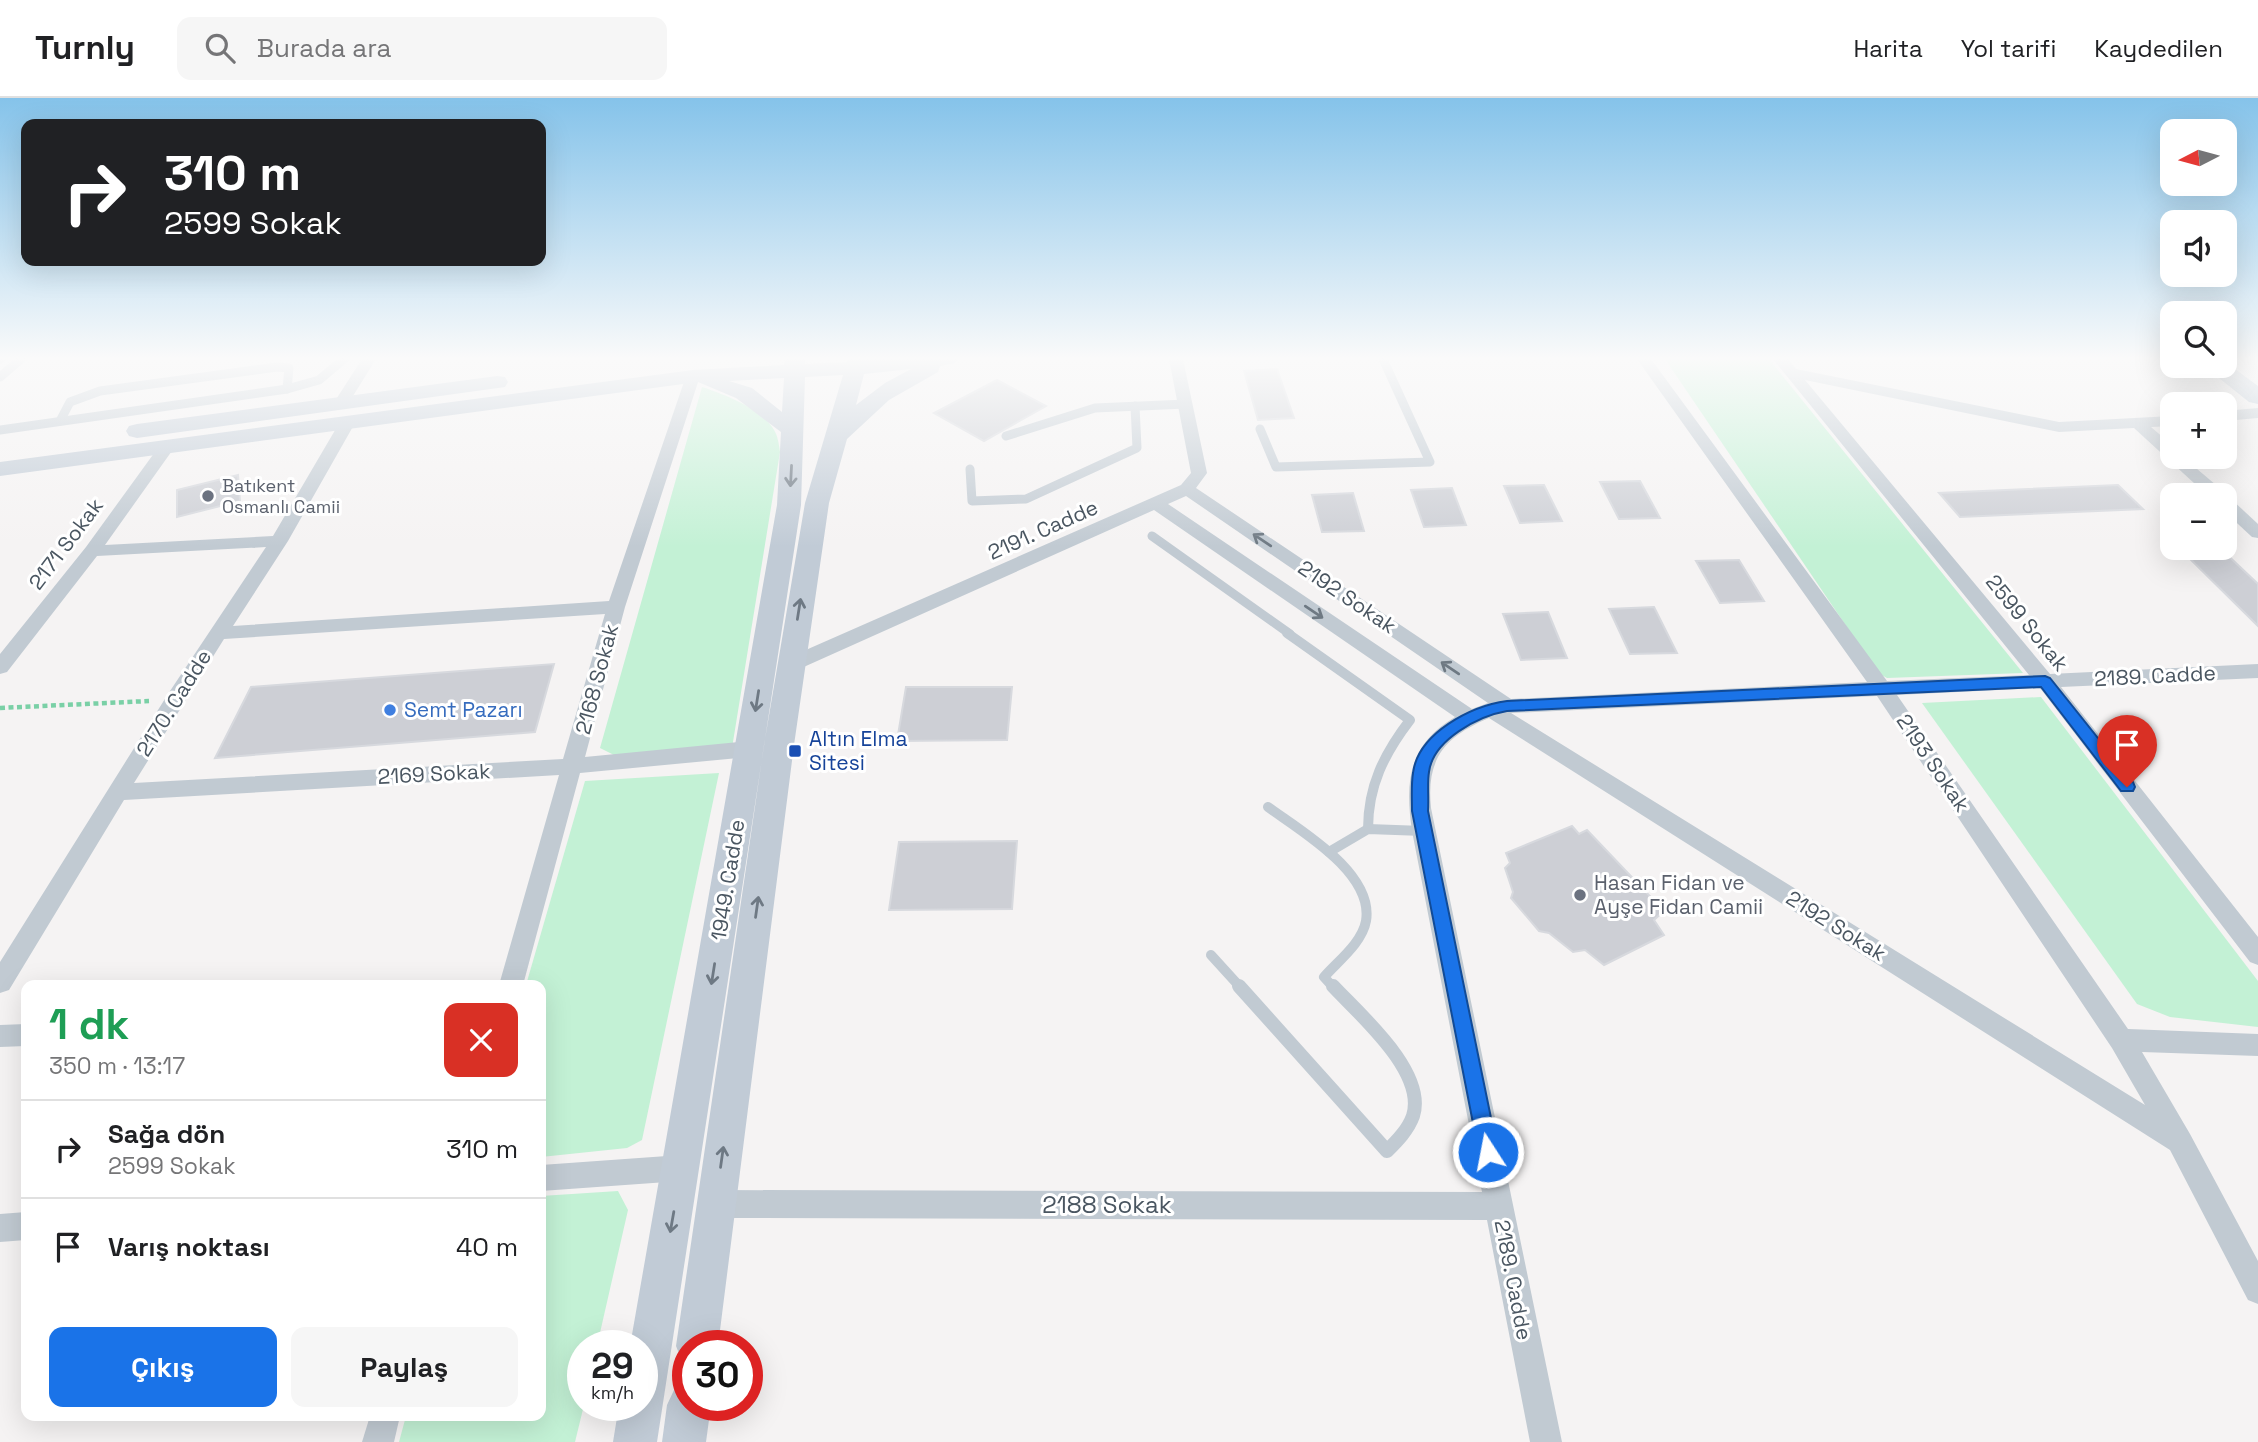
<!DOCTYPE html>
<html lang="tr">
<head>
<meta charset="utf-8">
<style>
	body { margin:0; font-family:"Space Grotesk",sans-serif; background:#f6f6f6; color:#202124; height:100vh; display:flex; flex-direction:column; font-size:26px; white-space:nowrap }
	* { box-sizing:border-box; margin:0 }
	p { font-size:23px; color:#757577 }
	.icon { flex:none; width:38px; height:38px; fill:none; stroke:currentColor; stroke-width:2; stroke-linecap:round; stroke-linejoin:round }
	.map { position:relative; flex:1; overflow:hidden }
	.side { position:absolute; left:21px; top:882px; width:525px; height:441px; display:flex; flex-direction:column; background:#fff; border-radius:14px; box-shadow:0 7px 28px #0002 }
	.side>* { flex:none }
	.top-card { position:absolute; left:21px; top:21px; width:525px; height:147px; border-radius:14px; box-shadow:0 7px 28px #0002; background:#202124; color:#fff; overflow:hidden }
	.needle { width:46px; rotate:264deg }
	.fabs { position:absolute; left:2160px; top:21px; display:grid; gap:14px }
	.fabs a { display:grid; place-items:center; width:77px; height:77px; border-radius:14px; background:#fff; box-shadow:0 7px 28px #0002; font-size:35px }
	.speed { position:absolute; left:567px; top:1232px; display:flex; gap:14px; font-size:35px; font-weight:700; text-align:center }
	.speed>* { display:grid; place-content:center; width:91px; height:91px; border-radius:50%; background:#fff; box-shadow:0 7px 28px #0002; line-height:1 }
	.speed small { font-size:18px; font-weight:400 }
	.speed .limit { border:10px solid #d22; background:#fff; color:#111 }
	.pin { position:absolute; display:grid; place-items:center; width:60px; height:60px; color:#fff; margin:-72px -30px; border-radius:50% 50% 50% 0; rotate:-45deg; box-shadow:0 0 7px #0007 }
	.pin .icon { rotate:45deg }
	.me { position:absolute; width:77px; margin:-38px; rotate:349deg; stroke-linejoin:round; filter:drop-shadow(0 0 5px #0008) }
	.turn { display:flex; align-items:center; gap:24px; height:147px; padding:0 28px; font-size:32px }
	.turn .icon { width:91px; height:91px; stroke-width:2.5 }
	.turn b { display:block; font-size:49px; line-height:60px }
	.round { display:grid; place-items:center; flex:none; width:74px; height:74px; border-radius:14px; background:#f6f6f6 }
	.head { display:flex; align-items:center; justify-content:space-between; height:119px; padding:0 28px }
	h1 { font-size:42px; font-weight:600; line-height:52px; color:#1e9e55 }
	.cta { display:flex; gap:14px; margin-top:auto; padding:14px 28px }
	.cta a { flex:1; height:80px; border-radius:14px; background:#1a73e8; color:#fff; font-size:28px; font-weight:600; line-height:80px; text-align:center }
	.cta a+a { background:#f6f6f6; color:#202124 }
	ul { padding:0; list-style:none }
	li { display:flex; align-items:center; gap:21px; height:98px; padding:0 28px; border-top:2px solid #e0e0e0 }
	li div { flex:1 }
	li b { display:block; font-size:26px }
	li em { font-style:normal }
	header { display:flex; align-items:center; gap:42px; box-sizing:border-box; height:98px; padding:0 35px; background:#fff; border-bottom:2px solid #e0e0e0 }
	header strong { font-size:33px }
	nav { display:flex; gap:38px; margin-inline-start:auto; font-size:24px }
	.search { width:490px; height:63px; background:#f6f6f6; display:flex; align-items:center; gap:18px; box-sizing:border-box; padding:0 24px; border-radius:14px; color:#757577; font-size:26px }
	.map>svg:first-child { display:block }
	.green { fill:#c3f1d5 }
	.building { fill:#cdcfd5; stroke:#d7d9de; stroke-width:2 }
	.lines { fill:none; stroke-linecap:round; stroke-linejoin:round }
	.path { stroke:#7ad0a6; stroke-width:4.5; stroke-dasharray:5 3.5; stroke-linecap:butt }
	.lane-far2 { stroke:#c1cad2; stroke-width:9 }
	.lane-far1 { stroke:#c1cad2; stroke-width:10 }
	.lane { stroke:#c1cad2; stroke-width:14 }
	.street { fill:#c1cad2; fill-rule:evenodd }
	.secondary { fill:#c1cbd6; fill-rule:evenodd }
	.primary { fill:#b3c2d1; fill-rule:evenodd }
	.oneway { stroke:#6e7984 }
	.oneway2 { stroke:#6e7983 }
	.route { fill:#1a73e8; stroke:#114b97; stroke-width:2 }
	.worship-dot { fill:#6b7280; stroke:#fff; stroke-width:2.5 }
	.shop-dot { fill:#3f7fe0; stroke:#fff; stroke-width:2.5 }
	.transit-dot { fill:#1a4fb4; stroke:#fff; stroke-width:2.5 }
	.labels { text-anchor:middle; stroke-width:6; stroke-linejoin:round; paint-order:stroke }
	.far-worship-label { font-size:18px; fill:#5b616d; stroke:#fff; text-anchor:start }
	.street-label { font-size:21px; fill:#4a5661; stroke:#fff }
	.shop-label { font-size:21px; fill:#366cbe; stroke:#fff; text-anchor:start }
	.transit-label { font-size:21px; fill:#164399; stroke:#fff; text-anchor:start }
	.worship-label { font-size:21px; fill:#5b616d; stroke:#fff; text-anchor:start }
	.near-street-label { font-size:24px; fill:#4a5661; stroke:#fff }
</style>
</head>
<body>
<header>
<strong>Turnly</strong>
<div class="search"><svg class="icon" aria-label="search" viewBox="0 0 24 24"><circle cx="10" cy="10" r="6"/><path d="M15 15l6 6"/></svg>Burada ara</div>
<nav><a>Harita</a><a>Yol tarifi</a><a>Kaydedilen</a></nav>
</header>
<div class="map">
<svg width="2258" height="1344" viewBox="0 0 2258 1344">
	<rect width="100%" height="100%" fill="#f5f3f3"/>
	<!-- green -->
	<g class="green">
		<path d="M 1665,261 L 1769,261 L 2023,575 L 1887,580 L 1878,575 Z"/>
		<path d="M 702,289 C 723,296 763,311 774,332 C 778,338 779,347 780,354 L 732,650 L 618,659 L 600,650 Z"/>
		<path d="M 2041,599 L 2258,883 L 2258,929 L 2170,919 L 2137,906 L 1922,605 Z"/>
		<path d="M 719,675 L 642,1042 L 627,1050 L 541,1059 L 541,887 L 526,887 L 585,683 Z"/>
		<path d="M 618,1093 L 628,1112 L 597,1248 L 583,1248 L 584,1307 L 575,1344 L 399,1344 L 406,1318 L 541,1318 L 541,1098 Z"/>
	</g>
	<!-- building -->
	<g class="building">
		<path d="M 1277,271 L 1294,320 L 1258,322 L 1244,273 Z"/>
		<path d="M 997,282 L 1046,308 L 984,343 L 934,315 Z"/>
		<path d="M 238,377 L 240,403 L 177,419 L 177,392 Z"/>
		<path d="M 1640,383 L 1660,420 L 1619,421 L 1600,384 Z"/>
		<path d="M 1544,387 L 1562,423 L 1520,425 L 1504,388 Z"/>
		<path d="M 2118,387 L 2143,411 L 1960,419 L 1939,395 Z"/>
		<path d="M 1452,390 L 1466,427 L 1424,429 L 1411,392 Z"/>
		<path d="M 1353,395 L 1364,433 L 1322,434 L 1312,397 Z"/>
		<path d="M 2179,450 L 2220,450 L 2258,486 L 2258,528 Z"/>
		<path d="M 1739,462 L 1764,503 L 1720,505 L 1696,463 Z"/>
		<path d="M 1654,509 L 1677,555 L 1630,556 L 1609,511 Z"/>
		<path d="M 1548,514 L 1567,560 L 1521,562 L 1503,516 Z"/>
		<path d="M 554,566 L 535,634 L 215,660 L 251,589 Z"/>
		<path d="M 906,589 L 1012,589 L 1007,642 L 897,643 Z"/>
		<path d="M 1572,728 L 1579,736 L 1587,732 L 1664,813 L 1654,822 L 1664,837 L 1604,867 L 1585,852 L 1573,854 L 1549,835 L 1539,833 L 1511,800 L 1513,794 L 1505,770 L 1510,765 L 1506,755 Z"/>
		<path d="M 1017,743 L 1012,811 L 889,812 L 899,744 Z"/>
	</g>
	<g class="lines">
		<!-- path -->
		<path class="path" d="M 0,610 L 149,603"/>
		<!-- lane-far2 -->
		<g class="lane-far2">
			<path d="M 0,279 L 21,261"/>
			<path d="M 60,323 L 70,304 L 100,293 L 277,269 L 289,270 L 287,291"/>
			<path d="M 1260,331 L 1276,369 L 1430,364 L 1383,261"/>
			<path d="M 0,332 L 287,291 L 319,282 L 344,261"/>
			<path d="M 1006,338 L 1095,310 L 1186,306"/>
			<path d="M 970,371 L 972,403 L 1026,401 L 1137,350 L 1135,308"/>
			<path d="M 1152,438 L 1290,536"/>
		</g>
		<!-- lane-far1 -->
		<g class="lane-far1">
			<path d="M 1287,535 L 1410,622 C 1384,656 1368,688 1368,731"/>
			<path d="M 1268,709 C 1301,733 1374,775 1366,823 C 1362,845 1338,863 1324,879 L 1334,890"/>
			<path d="M 1329,754 L 1368,731 L 1423,733"/>
			<path d="M 1211,857 L 1241,890"/>
		</g>
		<!-- lane -->
		<path class="lane" d="M 1239,888 L 1387,1053 C 1397,1043 1408,1032 1413,1018 C 1427,974 1360,917 1333,888"/>
		<!-- street -->
		<g class="street">
			<path d="M 0,261 L 8,261 L 0,266 Z"/>
			<path d="M 362,261 L 376,261 L 348,306 L 338,306 L 335,303 Z"/>
			<path d="M 1169,261 L 1183,261 L 1207,375 L 1196,390 L 1511,601 L 1867,584 L 1637,261 L 1651,261 L 1887,583 L 2029,577 L 1773,261 L 1788,261 L 1796,271 L 2059,324 L 2172,318 L 2172,328 L 2151,329 L 2172,347 L 2172,359 L 2183,359 L 2223,393 L 2225,397 L 2224,399 L 2207,397 L 2134,330 L 2059,334 L 1805,282 L 2050,576 L 2258,566 L 2258,580 L 2061,589 L 2258,839 L 2258,867 L 2250,864 L 2040,590 L 1897,597 L 2128,931 L 2258,936 L 2258,958 L 2142,954 L 2190,1036 L 2258,1163 L 2258,1206 L 2248,1202 L 2170,1052 L 1489,620 C 1444,639 1426,661 1431,710 L 1562,1344 L 1530,1344 L 1487,1122 L 716,1120 L 706,1116 L 702,1106 L 706,1096 L 716,1092 L 1482,1094 L 1412,733 C 1405,683 1408,647 1455,619 L 1154,412 L 797,572 L 783,572 L 780,567 L 783,562 L 1181,387 L 1191,375 ZM 1186,398 L 1488,605 L 1472,611 L 1168,406 ZM 1877,598 L 2112,950 L 2145,1007 L 1511,615 Z"/>
			<path d="M 693,274 L 700,278 L 625,509 L 585,659 L 749,643 L 756,646 L 759,651 L 756,656 L 749,659 L 580,675 L 523,887 L 499,887 L 559,677 L 124,702 L 9,892 L 0,895 L 0,864 L 168,596 L 266,449 L 97,458 L 7,574 L 0,576 L 0,556 L 86,449 L 160,347 L 166,345 L 174,350 L 105,447 L 273,438 L 341,322 L 347,320 L 355,325 L 288,443 L 233,528 L 609,503 L 686,278 ZM 605,516 L 563,661 L 134,685 L 224,541 Z"/>
			<path d="M 2258,310 L 2258,320 L 2224,323 L 2224,313 Z"/>
			<path d="M 2224,399 L 2230,400 L 2258,426 L 2258,440 L 2252,439 L 2224,413 Z"/>
			<path d="M 26,926 L 26,948 L 0,949 L 0,927 Z"/>
			<path d="M 681,1057 L 691,1061 L 695,1070 L 691,1079 L 681,1083 L 541,1093 L 541,1067 Z"/>
			<path d="M 26,1114 L 26,1142 L 0,1144 L 0,1116 Z"/>
			<path d="M 370,1318 L 400,1318 L 394,1344 L 362,1344 Z"/>
		</g>
		<!-- secondary -->
		<g class="secondary">
			<path d="M 785,261 L 805,261 L 805,266 L 847,264 L 848,261 L 958,261 L 955,265 L 940,268 L 938,274 L 889,302 L 847,341 L 829,405 L 794,647 L 718,1248 L 688,1248 L 688,1265 L 682,1263 L 676,1248 L 764,647 L 805,405 L 843,277 L 805,279 L 801,407 L 657,1344 L 613,1344 L 619,1307 L 642,1307 L 642,1248 L 630,1248 L 777,407 L 781,334 L 736,300 L 698,284 L 0,378 L 0,364 L 693,272 L 784,267 ZM 911,271 L 885,285 L 856,307 L 864,276 ZM 784,280 L 782,314 L 752,290 L 729,283 Z"/>
			<path d="M 497,278 L 505,279 L 508,284 L 505,289 L 137,340 L 129,338 L 126,333 L 129,328 L 137,326 Z"/>
			<path d="M 688,1286 L 688,1307 L 711,1307 L 706,1344 L 662,1344 L 667,1307 L 674,1292 Z"/>
		</g>
		<!-- primary -->
		<path class="primary" d="M 2224,263 L 2258,288 L 2258,306 L 2249,304 L 2204,268 L 2224,268 Z"/>
	</g>
	<!-- one-way arrows -->
	<defs><path id="oneway-shaft" d="M-6 0H5M1.5-3L5.5 0L1.5 3" fill="none" stroke-width="1.6" stroke-linecap="round" stroke-linejoin="round" transform="scale(1.75)"/></defs>
	<g class="oneway">
		<use href="#oneway-shaft" transform="translate(791 378) rotate(93)"/>
		<use href="#oneway-shaft" transform="translate(799 511) rotate(-81)"/>
		<use href="#oneway-shaft" transform="translate(757 603) rotate(99)"/>
		<use href="#oneway-shaft" transform="translate(757 809) rotate(-82)"/>
		<use href="#oneway-shaft" transform="translate(713 876) rotate(99)"/>
		<use href="#oneway-shaft" transform="translate(722 1059) rotate(-82)"/>
		<use href="#oneway-shaft" transform="translate(672 1124) rotate(100)"/>
	</g>
	<g class="oneway2">
		<use href="#oneway-shaft" transform="translate(1262 442) rotate(-146)"/>
		<use href="#oneway-shaft" transform="translate(1314 514) rotate(34)"/>
		<use href="#oneway-shaft" transform="translate(1450 570) rotate(-146)"/>
	</g>
	<!-- sky -->
	<linearGradient id="sky" x2="0" y2="1"><stop stop-color="#85c3ea"/><stop offset="0.58" stop-color="#fafafa"/><stop offset="1" stop-color="#fafafa" stop-opacity="0"/></linearGradient>
	<rect width="2258" height="449" fill="url(#sky)"/>
	<!-- route -->
	<path class="route" d="M 2045,578 L 2050,580 L 2133,684 L 2135,689 L 2133,693 L 2121,693 L 2041,589 L 1507,613 C 1478,618 1433,642 1429,674 C 1427,686 1429,700 1428,713 L 1498,1054 L 1495,1061 L 1488,1064 L 1480,1061 L 1412,713 C 1412,700 1411,687 1413,675 C 1418,635 1471,608 1507,603 Z"/>
	<!-- markers -->
	<g class="worship-dot">
		<circle cx="208" cy="398" r="7"/>
		<circle cx="1580" cy="797" r="7"/>
	</g>
	<circle class="shop-dot" cx="390" cy="612" r="7"/>
	<rect class="transit-dot" x="788" y="646" width="14" height="14" rx="3.5"/>
	<g class="labels">
		<!-- far-worship labels -->
		<g class="far-worship-label">
			<text x="222" y="394">Batıkent<tspan x="222" dy="21">Osmanlı Camii</tspan></text>
		</g>
		<!-- street labels -->
		<g class="street-label">
			<text transform="translate(1043 432) rotate(-24)" y="7">2191. Cadde</text>
			<text transform="translate(66 446) rotate(-53)" y="7">2171 Sokak</text>
			<text transform="translate(1347 499) rotate(34)" y="7">2192 Sokak</text>
			<text transform="translate(2027 525) rotate(51)" y="7">2599 Sokak</text>
			<text transform="translate(2155 578) rotate(-3)" y="7">2189. Cadde</text>
			<text transform="translate(597 581) rotate(-75)" y="7">2168 Sokak</text>
			<text transform="translate(174 605) rotate(-58)" y="7">2170. Cadde</text>
			<text transform="translate(1933 665) rotate(56)" y="7">2193 Sokak</text>
			<text transform="translate(434 676) rotate(-3)" y="7">2169 Sokak</text>
			<text transform="translate(728 782) rotate(-81)" y="7">1949. Cadde</text>
			<text transform="translate(1836 828) rotate(32)" y="7">2192 Sokak</text>
			<text transform="translate(1513 1182) rotate(79)" y="7">2189. Cadde</text>
		</g>
		<!-- shop labels -->
		<g class="shop-label">
			<text x="404" y="619">Semt Pazarı</text>
		</g>
		<!-- transit labels -->
		<g class="transit-label">
			<text x="809" y="648">Altın Elma<tspan x="809" dy="24">Sitesi</tspan></text>
		</g>
		<!-- worship labels -->
		<g class="worship-label">
			<text x="1594" y="792">Hasan Fidan ve<tspan x="1594" dy="24">Ayşe Fidan Camii</tspan></text>
		</g>
		<!-- near-street labels -->
		<g class="near-street-label">
			<text x="1107" y="1115">2188 Sokak</text>
		</g>
	</g>
</svg>
<div class="fabs">
<a><svg class="needle" viewBox="-14 -14 28 28"><path d="M0-13l5 13h-10z" fill="#e53935"/><path d="M0 13l5-13h-10z" fill="#757577"/></svg></a>
<a><svg class="icon" aria-label="sound" viewBox="0 0 24 24"><path d="M4 9h4l5-4v14l-5-4H4zM17 9q2 3 0 6"/></svg></a>
<a><svg class="icon" aria-label="search" viewBox="0 0 24 24"><circle cx="10" cy="10" r="6"/><path d="M15 15l6 6"/></svg></a>
<a>+</a>
<a>−</a>
</div>
<div class="speed"><div>29<small>km/h</small></div><div class="limit">30</div></div>
<div class="pin" style="left:2127px;top:689px;background:#d93025"><svg class="icon" aria-label="arrive" viewBox="0 0 24 24"><path d="M6 21V4h12l-3 4 3 4H6"/></svg></div>
<svg class="me" style="left:1488px;top:1054px" viewBox="-20 -20 40 40"><circle r="17" fill="#1a73e8" stroke="#fff" stroke-width="3"/><path d="M0-11L8 9 0 5-8 9z" fill="#fff"/></svg>
<div class="top-card">
<div class="turn"><svg class="icon" aria-label="right" viewBox="0 0 24 24"><path d="M7 20v-9h11M14 6l5 5-5 5"/></svg><div><b>310 m</b>2599 Sokak</div></div>
</div>
<section class="side">
<div class="head"><div><h1>1 dk</h1><p>350 m · 13:17</p></div><a class="round" style="background:#d93025;color:#fff"><svg class="icon" aria-label="close" viewBox="0 0 24 24"><path d="M6 6l12 12M18 6L6 18"/></svg></a></div>
<ul>
<li><svg class="icon" aria-label="right" viewBox="0 0 24 24"><path d="M7 20v-9h11M14 6l5 5-5 5"/></svg><div><b>Sağa dön</b><p>2599 Sokak</p></div><em>310 m</em></li>
<li><svg class="icon" aria-label="arrive" viewBox="0 0 24 24"><path d="M6 21V4h12l-3 4 3 4H6"/></svg><div><b>Varış noktası</b></div><em>40 m</em></li>
</ul>
<div class="cta"><a>Çıkış</a><a>Paylaş</a></div>
</section>
</div>
</body>
</html>
